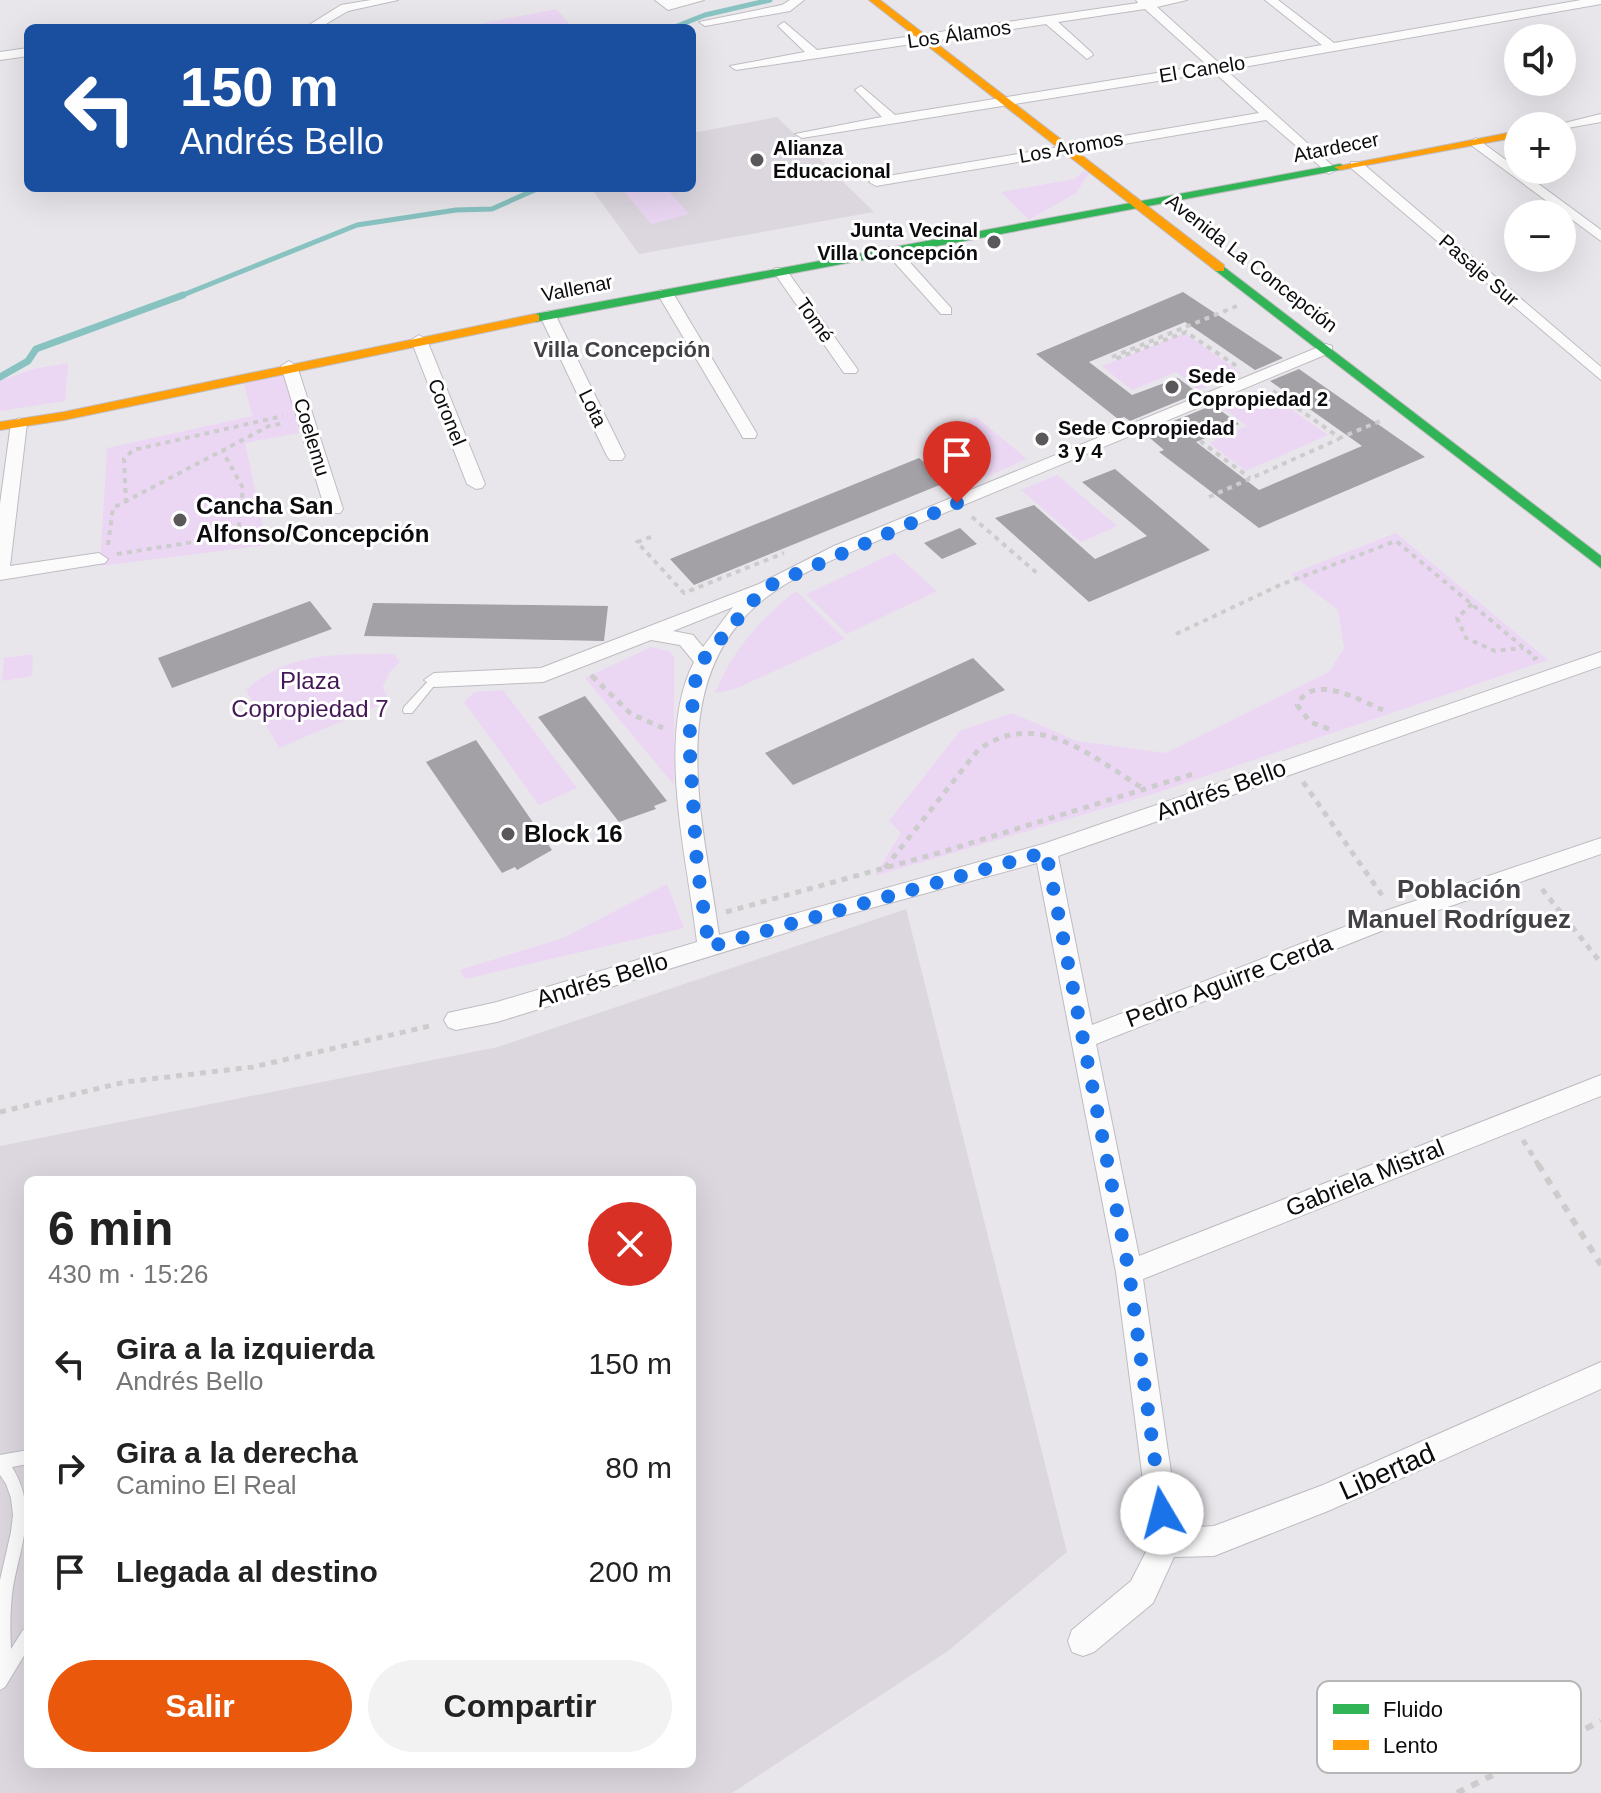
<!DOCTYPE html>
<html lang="es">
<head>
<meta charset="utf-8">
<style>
	body { margin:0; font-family:Helvetica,sans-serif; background:#f2f2f2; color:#222; height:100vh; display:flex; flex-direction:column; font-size:30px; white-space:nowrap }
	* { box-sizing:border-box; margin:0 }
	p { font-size:26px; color:#767676 }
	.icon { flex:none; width:44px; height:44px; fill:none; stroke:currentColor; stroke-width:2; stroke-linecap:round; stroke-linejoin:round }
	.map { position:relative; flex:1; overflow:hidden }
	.panel { position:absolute; left:24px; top:1176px; width:672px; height:592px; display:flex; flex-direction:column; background:#fff; border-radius:12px; box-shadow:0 8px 32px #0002 }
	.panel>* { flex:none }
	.guide { position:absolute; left:24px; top:24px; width:672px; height:168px; border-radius:12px; box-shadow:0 8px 32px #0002; background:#1a4fa0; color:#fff; overflow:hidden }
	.tools { position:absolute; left:1504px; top:24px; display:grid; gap:16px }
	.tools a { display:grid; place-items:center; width:72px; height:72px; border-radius:50%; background:#fff; box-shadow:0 8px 32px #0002; font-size:40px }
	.pin { position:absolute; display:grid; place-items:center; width:68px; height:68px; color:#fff; margin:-82px -34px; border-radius:50% 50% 50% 0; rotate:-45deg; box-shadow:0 0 8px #0007 }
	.pin .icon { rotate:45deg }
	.me { position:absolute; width:88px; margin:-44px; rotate:352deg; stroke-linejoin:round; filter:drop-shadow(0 0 6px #0008) }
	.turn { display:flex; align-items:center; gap:28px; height:168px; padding:0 24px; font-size:36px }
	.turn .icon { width:104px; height:104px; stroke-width:2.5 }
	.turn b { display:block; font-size:56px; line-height:68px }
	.round { display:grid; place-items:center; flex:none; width:84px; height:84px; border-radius:42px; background:#f2f2f2 }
	.headline { display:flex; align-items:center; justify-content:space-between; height:136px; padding:0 24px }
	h1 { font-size:48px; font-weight:700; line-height:60px }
	.primary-button { display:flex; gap:16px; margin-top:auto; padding:16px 24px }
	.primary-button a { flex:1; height:92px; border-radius:48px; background:#ea580c; color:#fff; font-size:32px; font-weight:700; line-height:92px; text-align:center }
	.primary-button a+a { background:#f2f2f2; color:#222 }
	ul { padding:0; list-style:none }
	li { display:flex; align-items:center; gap:24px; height:104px; padding:0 24px }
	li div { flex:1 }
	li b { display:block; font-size:30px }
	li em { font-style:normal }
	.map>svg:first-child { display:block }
	.built { fill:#dcd6df; fill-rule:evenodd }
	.green { fill:#ebd7f4 }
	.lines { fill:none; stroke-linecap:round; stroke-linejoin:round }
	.stream-far1 { stroke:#88c3c1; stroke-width:5 }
	.stream { stroke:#88c3c1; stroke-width:7 }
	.building { fill:#a3a1a5 }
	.lane-casing { stroke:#bebcc0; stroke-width:2 }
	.street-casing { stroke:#bebcc0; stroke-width:2 }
	.fast-casing { stroke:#bebcc0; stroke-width:2 }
	.slow-casing { stroke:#bebcc0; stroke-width:2 }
	.path-far2 { stroke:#cdcccd; stroke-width:4; stroke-dasharray:5 5; stroke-linecap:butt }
	.path-far1 { stroke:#cdcccd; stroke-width:5; stroke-dasharray:6 6; stroke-linecap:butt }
	.path { stroke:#cdcccd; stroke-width:6; stroke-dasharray:8 8; stroke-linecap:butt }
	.lane { fill:#fcfbfc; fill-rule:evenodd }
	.street { fill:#fcfbfc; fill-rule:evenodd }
	.fast { fill:#30b455; fill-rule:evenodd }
	.slow { fill:#ff9f0a; fill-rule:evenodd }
	.route { stroke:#1a73e8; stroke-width:14; stroke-dasharray:0 25.2 }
	.poi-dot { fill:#5a585b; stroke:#fff; stroke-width:3 }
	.labels { text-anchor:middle; stroke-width:6; stroke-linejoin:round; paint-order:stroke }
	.far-street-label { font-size:20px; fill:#0d0b0e; stroke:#fff }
	.far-poi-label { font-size:20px; font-weight:bold; fill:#0d0b0e; stroke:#fff; text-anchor:start }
	.far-neighbourhood-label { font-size:22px; font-weight:bold; fill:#444146; stroke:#fff }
	.poi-label { font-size:24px; font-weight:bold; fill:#0d0b0e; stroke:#fff; text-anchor:start }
	.park-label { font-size:24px; fill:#441756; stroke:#fff }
	.street-label { font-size:24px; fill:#0d0b0e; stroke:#fff }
	.neighbourhood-label { font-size:26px; font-weight:bold; fill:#444146; stroke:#fff }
	.near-street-label { font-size:28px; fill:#0d0b0e; stroke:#fff }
	.key { fill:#fff; stroke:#b6b6b7; stroke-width:2 }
	.key-label { font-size:22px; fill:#0d0b0e }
</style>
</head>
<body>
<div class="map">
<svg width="1601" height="1793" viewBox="0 0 1601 1793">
	<rect width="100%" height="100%" fill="#e9e6eb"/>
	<!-- built -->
	<g class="built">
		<path d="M 777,117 L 874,212 L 639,254 L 591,188 L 692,188 L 692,133 Z"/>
		<path d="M 906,909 L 1067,1552 L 948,1651 L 732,1793 L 0,1793 L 0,1146 L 498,1047 ZM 28,1180 L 692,1180 L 692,1764 L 28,1764 Z"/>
	</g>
	<!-- green -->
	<g class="green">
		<path d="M 556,9 L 573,28 L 459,28 Z"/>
		<path d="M 1083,171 L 1089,173 L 1076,193 L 1029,220 L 1001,192 L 1075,179 Z"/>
		<path d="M 621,188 L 666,188 L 689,214 L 651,224 Z"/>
		<path d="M 1185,333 L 1241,373 L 1199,390 L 1176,372 L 1132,390 L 1102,366 Z"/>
		<path d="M 68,363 L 65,401 L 0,411 L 0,381 L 33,369 Z"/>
		<path d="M 284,371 L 299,433 L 245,443 L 267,545 L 100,566 L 107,448 L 252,416 L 243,379 Z"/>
		<path d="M 1261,388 L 1328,435 L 1246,471 L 1209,443 L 1247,426 L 1220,406 Z"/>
		<path d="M 976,417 L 1027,459 L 976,481 L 925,438 Z"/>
		<path d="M 1057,475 L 1117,526 L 1081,542 L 1021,490 Z"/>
		<path d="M 1396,533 L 1548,660 L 1153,794 L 875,876 L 901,833 L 889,821 L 960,731 L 1012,713 L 1077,741 L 1166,753 L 1329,672 L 1344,648 L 1338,610 L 1291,574 Z"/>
		<path d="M 894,553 L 937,591 L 847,634 L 806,594 Z"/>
		<path d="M 796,591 L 845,639 L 735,689 L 715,693 C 732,651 760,619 796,591 Z"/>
		<path d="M 651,647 L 669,651 L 674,657 L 674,785 L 585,678 Z"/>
		<path d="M 33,654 L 32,676 L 2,681 L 4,658 Z"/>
		<path d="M 394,654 L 400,662 L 389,673 L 383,687 L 389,701 L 279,748 L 246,690 C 291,650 338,655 394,654 Z"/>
		<path d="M 503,690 L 577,788 L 539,805 L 464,702 L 474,692 Z"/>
		<path d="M 667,884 L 684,928 L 465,979 L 460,970 L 563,938 Z"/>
	</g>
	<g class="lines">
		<!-- stream-far1 -->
		<g class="stream-far1">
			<path d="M 672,28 L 705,15 L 770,0"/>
			<path d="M 178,297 L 357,225 L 456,210 L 492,209 L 539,188"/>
		</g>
		<!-- stream -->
		<path class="stream" d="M 0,377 L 28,361 L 36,349 L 183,295"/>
	</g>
	<!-- building -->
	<g class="building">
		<path d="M 1183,292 L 1283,358 L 1255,370 L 1185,322 L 1089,362 L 1132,395 L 1178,378 L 1198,393 L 1130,421 L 1124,417 L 1118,419 L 1036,354 Z"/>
		<path d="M 1299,369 L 1425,457 L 1259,528 L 1159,452 L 1164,450 L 1144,433 L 1213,405 L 1239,424 L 1196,442 L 1259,490 L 1362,446 L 1270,381 Z"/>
		<path d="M 919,458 L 947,482 L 694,585 L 670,559 Z"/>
		<path d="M 1115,469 L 1210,550 L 1089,602 L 995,518 L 1034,505 L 1095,559 L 1147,536 L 1082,482 Z"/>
		<path d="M 960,528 L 977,544 L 942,559 L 924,543 Z"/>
		<path d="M 310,601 L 332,629 L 172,688 L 158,658 Z"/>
		<path d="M 373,603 L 534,605 L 608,606 L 604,641 L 364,636 Z"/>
		<path d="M 973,658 L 1005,690 L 793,785 L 765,753 Z"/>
		<path d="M 585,696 L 667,801 L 654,806 L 656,809 L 619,822 L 538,717 Z"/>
		<path d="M 476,740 L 552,850 L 517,870 L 515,867 L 502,873 L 426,762 Z"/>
	</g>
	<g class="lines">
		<!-- lane casing -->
		<g class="lane-casing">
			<g id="lane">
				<path d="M 434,677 L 439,680 L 437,682 L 412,713 L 404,713 L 403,710 L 404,707 L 431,678 Z"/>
				<path d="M 28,1450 L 28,1464 L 12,1467 C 38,1509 21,1543 13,1587 C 10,1608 10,1628 11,1649 L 23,1630 L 28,1627 L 28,1649 L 5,1687 L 0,1690 L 0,1580 L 11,1532 L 13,1515 L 11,1498 L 6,1484 L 0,1475 L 0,1455 Z"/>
			</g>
		</g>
		<!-- street casing -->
		<g class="street-casing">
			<g id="street">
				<path d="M 371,0 L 398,0 L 348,11 L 319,28 L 304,28 L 341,5 Z"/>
				<path d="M 655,0 L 704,0 L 668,10 Z"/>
				<path d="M 790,0 L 804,0 L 790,11 L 705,26 L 699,22 L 782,5 Z"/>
				<path d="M 1136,0 L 1187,0 L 1157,7 L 1219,63 L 1322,45 L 1265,0 L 1278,0 L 1334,43 L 1581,0 L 1601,0 L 1601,4 L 1226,70 L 1334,167 L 1336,170 L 1329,174 L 1266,120 L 876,186 L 869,182 L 876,178 L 1259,113 L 1214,72 L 802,138 L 795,134 L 882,117 L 855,90 L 861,86 L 895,115 L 1207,65 L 1145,9 L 1058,22 L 1091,52 L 1093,55 L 1087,59 L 1046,24 L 736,70 L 730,66 L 805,52 L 778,26 L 784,22 L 817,50 L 1138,3 Z"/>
				<path d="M 28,48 L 28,56 L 0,60 L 0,52 Z"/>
				<path d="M 1601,114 L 1601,122 L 1562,129 L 1562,126 L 1552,126 Z"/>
				<path d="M 1476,138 L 1601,230 L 1601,241 L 1471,145 L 1469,142 Z"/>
				<path d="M 1351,162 L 1361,162 L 1601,367 L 1601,380 L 1351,168 Z"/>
				<path d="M 886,247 L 896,247 L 951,308 L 951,314 L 941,314 L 886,253 Z"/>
				<path d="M 775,268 L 785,268 L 858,370 L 856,373 L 844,373 L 773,271 Z"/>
				<path d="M 660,290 L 673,293 L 757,434 L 755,438 L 743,438 L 741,434 L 657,293 Z"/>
				<path d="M 548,311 L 556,316 L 625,456 L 622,460 L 610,460 L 607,456 L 540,316 Z"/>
				<path d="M 419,335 L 427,340 L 485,484 L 482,488 L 476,489 L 467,484 L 411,340 Z"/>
				<path d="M 1326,344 L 1332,346 L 1332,352 L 872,543 C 837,558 798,573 768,596 C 660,677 704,823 719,935 L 1043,844 L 1601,652 L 1601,666 L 1058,856 L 1092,1025 L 1388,910 L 1601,838 L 1601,854 L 1404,922 L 1096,1044 L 1139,1256 L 1601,1075 L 1601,1096 L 1143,1279 L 1179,1528 L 1214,1526 L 1323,1485 L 1601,1362 L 1601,1389 L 1328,1511 L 1214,1556 L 1174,1557 L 1153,1603 L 1094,1652 L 1083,1656 L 1072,1652 L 1068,1641 L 1072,1630 L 1131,1581 L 1151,1542 L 1116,1272 L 1037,863 L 834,918 L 497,1022 L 456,1030 L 448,1027 L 444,1020 L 448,1013 L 497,1002 L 697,942 C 688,861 655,737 694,662 L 680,645 L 651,640 L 543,682 L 434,687 L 424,680 L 434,673 L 541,668 L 759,584 L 834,546 ZM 733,607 L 703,647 L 693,635 L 673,631 Z"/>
				<path d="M 289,361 L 297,366 L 343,509 L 340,513 L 328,513 L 325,509 L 281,366 Z"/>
				<path d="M 19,418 L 27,423 L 10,566 L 99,553 L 108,559 L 105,563 L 0,580 L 0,504 L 11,423 Z"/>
			</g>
		</g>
		<!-- fast casing -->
		<g class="fast-casing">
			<g id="fast">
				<path d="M 1340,164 L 1346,167 L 1344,169 L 535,322 L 529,318 L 535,314 Z"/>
				<path d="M 1220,264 L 1601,556 L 1601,568 L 1216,271 L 1214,268 Z"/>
			</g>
		</g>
		<!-- slow casing -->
		<g class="slow-casing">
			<g id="slow">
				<path d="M 869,0 L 880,0 L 1224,265 L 1224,271 L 1216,271 Z"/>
				<path d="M 1518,131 L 1518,137 L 1340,170 L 1334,167 Z"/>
				<path d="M 535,314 L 539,315 L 539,321 L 64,420 L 0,430 L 0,422 L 64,412 Z"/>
			</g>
		</g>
		<!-- path-far2 -->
		<g class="path-far2">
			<path d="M 1237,306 L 1112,357 L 1115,359 L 1186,332 L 1238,367"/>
			<path d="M 1273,391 L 1340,438 L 1380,421"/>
			<path d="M 1184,429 L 1250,478"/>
			<path d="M 1209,497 L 1339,439"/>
			<path d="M 126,503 L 124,459 L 133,450 L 283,416"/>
			<path d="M 972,517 L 1038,574"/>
			<path d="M 651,537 L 637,542 L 684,593 L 784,553"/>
			<path d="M 108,545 L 113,508 L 269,426 L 285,423"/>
			<path d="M 117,554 L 238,535 L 243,488 L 223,452"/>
			<path d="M 1472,604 L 1457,618 L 1466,638 L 1495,651 L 1523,648"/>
			<path d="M 1176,634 L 1280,585 L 1396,541 L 1536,658 L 1531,660"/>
			<path d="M 591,675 L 594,678"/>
		</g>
		<!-- path-far1 -->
		<g class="path-far1">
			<path d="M 592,676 L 631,714 L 663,728"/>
			<path d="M 1329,729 L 1310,722 L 1297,705 C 1313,672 1359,700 1383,710"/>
			<path d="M 1303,782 L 1384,898"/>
			<path d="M 885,868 L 978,750 C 1037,707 1092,757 1144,789"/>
			<path d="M 1542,889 L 1601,963"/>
			<path d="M 726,912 L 942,852 L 1196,773"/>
			<path d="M 0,1112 L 125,1082 L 253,1067 L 434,1025"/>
			<path d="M 1523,1140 L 1539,1166"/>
		</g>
		<!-- path -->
		<g class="path">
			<path d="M 1538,1164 L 1601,1265"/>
			<path d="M 1457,1793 L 1601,1721"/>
		</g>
		<!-- lane -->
		<use href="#lane" class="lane"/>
		<!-- street -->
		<use href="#street" class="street"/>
		<!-- fast -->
		<use href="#fast" class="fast"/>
		<!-- slow -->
		<use href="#slow" class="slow"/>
	</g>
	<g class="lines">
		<!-- route -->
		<path class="route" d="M 957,503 L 764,588 L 703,660 L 695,682 L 689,739 L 697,865 L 709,947 L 1046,852 L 1129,1272 L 1162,1513"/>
	</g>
	<!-- markers -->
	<g class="poi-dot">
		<circle cx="757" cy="160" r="8"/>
		<circle cx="994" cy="242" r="8"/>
		<circle cx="1172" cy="387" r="8"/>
		<circle cx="1042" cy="439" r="8"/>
		<circle cx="180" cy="520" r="8"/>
		<circle cx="508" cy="834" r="8"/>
	</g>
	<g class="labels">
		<!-- far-street labels -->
		<g class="far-street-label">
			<text transform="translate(959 34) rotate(-8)" y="7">Los Álamos</text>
			<text transform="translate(1202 69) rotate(-9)" y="7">El Canelo</text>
			<text transform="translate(1071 147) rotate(-10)" y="7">Los Aromos</text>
			<text transform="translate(1336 147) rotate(-11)" y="7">Atardecer</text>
			<text transform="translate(1252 263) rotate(38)" y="7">Avenida La Concepción</text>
			<text transform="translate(1479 270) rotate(41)" y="7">Pasaje Sur</text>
			<text transform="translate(577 288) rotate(-11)" y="7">Vallenar</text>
			<text transform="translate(815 320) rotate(55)" y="7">Tomé</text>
			<text transform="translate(593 408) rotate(64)" y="7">Lota</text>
			<text transform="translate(447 412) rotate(68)" y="7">Coronel</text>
			<text transform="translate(312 437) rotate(73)" y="7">Coelemu</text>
		</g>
		<!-- far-poi labels -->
		<g class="far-poi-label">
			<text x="773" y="155">Alianza<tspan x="773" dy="23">Educacional</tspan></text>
			<text x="978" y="237" text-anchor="end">Junta Vecinal<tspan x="978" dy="23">Villa Concepción</tspan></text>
			<text x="1188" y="383">Sede<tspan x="1188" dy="23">Copropiedad 2</tspan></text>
			<text x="1058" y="435">Sede Copropiedad<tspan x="1058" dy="23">3 y 4</tspan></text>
		</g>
		<!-- far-neighbourhood labels -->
		<g class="far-neighbourhood-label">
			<text x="622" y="357">Villa Concepción</text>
		</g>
		<!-- poi labels -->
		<g class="poi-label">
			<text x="196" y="514">Cancha San<tspan x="196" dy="28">Alfonso/Concepción</tspan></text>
			<text x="524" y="842">Block 16</text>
		</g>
		<!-- park labels -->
		<g class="park-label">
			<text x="310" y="689">Plaza<tspan x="310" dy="28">Copropiedad 7</tspan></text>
		</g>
		<!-- street labels -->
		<g class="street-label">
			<text transform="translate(1221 790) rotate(-20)" y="8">Andrés Bello</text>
			<text transform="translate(602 980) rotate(-17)" y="8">Andrés Bello</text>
			<text transform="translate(1229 981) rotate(-21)" y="8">Pedro Aguirre Cerda</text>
			<text transform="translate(1365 1178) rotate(-22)" y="8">Gabriela Mistral</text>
		</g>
		<!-- neighbourhood labels -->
		<g class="neighbourhood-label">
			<text x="1459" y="898">Población<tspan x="1459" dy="30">Manuel Rodríguez</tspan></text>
		</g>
		<!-- near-street labels -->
		<g class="near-street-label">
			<text transform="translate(1387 1471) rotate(-24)" y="10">Libertad</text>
		</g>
	</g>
	<!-- legend -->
	<rect x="1317" y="1681" width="264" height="92" rx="12" class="key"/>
	<rect x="1333" y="1704" width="36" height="10" fill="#30b455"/>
	<rect x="1333" y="1740" width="36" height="10" fill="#ff9f0a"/>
	<g class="key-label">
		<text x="1383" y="1717">Fluido</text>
		<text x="1383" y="1753">Lento</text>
	</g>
</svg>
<div class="tools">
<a><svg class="icon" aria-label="sound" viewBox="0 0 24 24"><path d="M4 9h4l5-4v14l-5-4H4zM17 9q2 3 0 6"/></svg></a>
<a>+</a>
<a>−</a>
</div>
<div class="pin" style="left:957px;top:503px;background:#d93025"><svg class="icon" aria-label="arrive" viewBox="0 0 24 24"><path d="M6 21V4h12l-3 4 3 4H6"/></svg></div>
<svg class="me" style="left:1162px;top:1513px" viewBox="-20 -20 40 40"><circle r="19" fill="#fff"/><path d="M0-13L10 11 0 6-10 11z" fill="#1a73e8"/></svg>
<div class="guide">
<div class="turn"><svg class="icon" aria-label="left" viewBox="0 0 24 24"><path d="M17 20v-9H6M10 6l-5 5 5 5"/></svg><div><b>150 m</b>Andrés Bello</div></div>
</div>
<section class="panel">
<div class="headline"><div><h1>6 min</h1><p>430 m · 15:26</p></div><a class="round" style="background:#d93025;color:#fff"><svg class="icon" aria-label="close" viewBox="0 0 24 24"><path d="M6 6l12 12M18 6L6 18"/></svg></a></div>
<ul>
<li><svg class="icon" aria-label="left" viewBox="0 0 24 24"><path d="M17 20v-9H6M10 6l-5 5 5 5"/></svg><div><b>Gira a la izquierda</b><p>Andrés Bello</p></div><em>150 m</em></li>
<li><svg class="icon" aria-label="right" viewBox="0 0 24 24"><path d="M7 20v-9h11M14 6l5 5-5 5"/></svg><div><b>Gira a la derecha</b><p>Camino El Real</p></div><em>80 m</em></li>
<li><svg class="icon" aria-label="arrive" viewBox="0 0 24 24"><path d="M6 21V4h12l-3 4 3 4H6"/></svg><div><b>Llegada al destino</b></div><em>200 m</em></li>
</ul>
<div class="primary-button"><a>Salir</a><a>Compartir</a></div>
</section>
</div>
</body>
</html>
